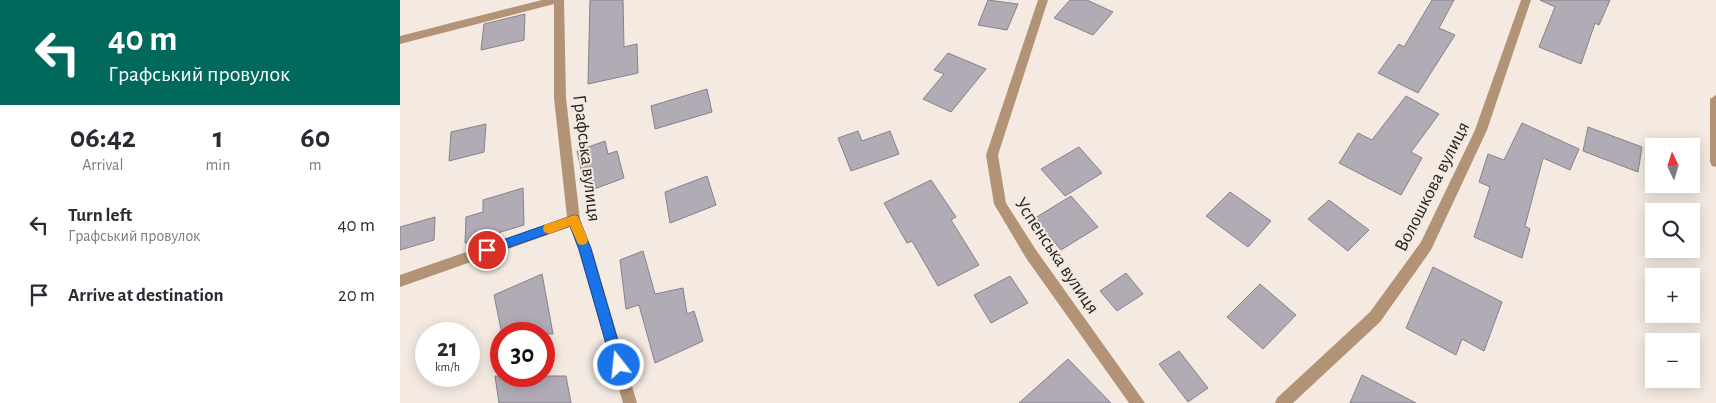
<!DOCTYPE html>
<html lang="en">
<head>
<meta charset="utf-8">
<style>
	body { margin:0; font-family:"Alegreya Sans",sans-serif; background:#f7f7f7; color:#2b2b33; height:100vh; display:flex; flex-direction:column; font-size:19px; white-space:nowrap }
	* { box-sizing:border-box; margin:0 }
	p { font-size:16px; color:#7c7c81 }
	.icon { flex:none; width:28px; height:28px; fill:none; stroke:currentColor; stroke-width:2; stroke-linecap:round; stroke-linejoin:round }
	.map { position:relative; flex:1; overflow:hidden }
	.side { display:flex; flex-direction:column; background:#fff; width:400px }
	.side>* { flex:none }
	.hud { background:#00695c; color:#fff; overflow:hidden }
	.needle { width:32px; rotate:356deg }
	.fabs { position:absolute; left:1245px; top:138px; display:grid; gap:10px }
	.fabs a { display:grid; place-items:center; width:55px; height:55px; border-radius:0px; background:#fff; box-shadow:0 2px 12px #0003; font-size:25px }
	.speed { position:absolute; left:15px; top:322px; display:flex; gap:10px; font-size:25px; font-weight:700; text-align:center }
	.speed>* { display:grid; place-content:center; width:65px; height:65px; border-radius:50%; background:#fff; box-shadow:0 2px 12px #0003; line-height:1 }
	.speed small { font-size:12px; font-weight:400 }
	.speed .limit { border:8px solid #d22; background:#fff; color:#111 }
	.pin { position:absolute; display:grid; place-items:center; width:42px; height:42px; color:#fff; margin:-21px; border:2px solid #fff; border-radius:50%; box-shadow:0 1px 5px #0007 }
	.me { position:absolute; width:55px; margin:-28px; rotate:344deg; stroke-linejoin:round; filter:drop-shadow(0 0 4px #0008) }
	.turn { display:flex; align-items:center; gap:18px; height:105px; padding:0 25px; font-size:22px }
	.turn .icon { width:65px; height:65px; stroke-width:2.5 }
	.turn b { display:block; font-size:35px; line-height:42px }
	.eta { display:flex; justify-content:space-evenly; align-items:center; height:85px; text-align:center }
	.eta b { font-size:30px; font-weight:600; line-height:35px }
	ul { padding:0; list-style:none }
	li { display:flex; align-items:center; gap:15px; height:70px; padding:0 25px }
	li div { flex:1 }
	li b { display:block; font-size:19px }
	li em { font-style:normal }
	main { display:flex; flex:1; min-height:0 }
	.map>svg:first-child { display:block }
	.building { fill:#b1abb5; stroke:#86818b }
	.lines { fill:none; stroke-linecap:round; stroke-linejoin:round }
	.minor { fill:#b39376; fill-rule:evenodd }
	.route { fill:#1a73e8; stroke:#114b97 }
	.slow { fill:#f59e0b }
	.labels { text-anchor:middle; stroke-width:4; stroke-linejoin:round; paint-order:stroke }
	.street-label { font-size:19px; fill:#26221f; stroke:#f4eae2 }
</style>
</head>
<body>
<main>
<section class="side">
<div class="hud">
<div class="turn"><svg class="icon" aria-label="left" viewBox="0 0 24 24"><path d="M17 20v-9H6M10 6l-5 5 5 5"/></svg><div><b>40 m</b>Графський провулок</div></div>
</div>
<div class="eta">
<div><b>06:42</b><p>Arrival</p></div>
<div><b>1</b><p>min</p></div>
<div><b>60</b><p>m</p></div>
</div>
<ul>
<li><svg class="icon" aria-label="left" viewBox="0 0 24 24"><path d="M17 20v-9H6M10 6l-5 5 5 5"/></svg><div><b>Turn left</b><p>Графський провулок</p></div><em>40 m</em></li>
<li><svg class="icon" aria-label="arrive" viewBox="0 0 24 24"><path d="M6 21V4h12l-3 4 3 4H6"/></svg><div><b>Arrive at destination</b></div><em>20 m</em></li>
</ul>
</section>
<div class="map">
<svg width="1316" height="403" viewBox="0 0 1316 403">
	<rect width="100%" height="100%" fill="#f4eae2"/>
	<!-- building -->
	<g class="building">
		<path d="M 190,0 L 223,0 L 224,47 L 237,44 L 238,73 L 188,84 Z"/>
		<path d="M 588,0 L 618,4 L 607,30 L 578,25 Z"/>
		<path d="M 670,0 L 687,0 L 713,12 L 693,35 L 654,18 Z"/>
		<path d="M 1032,0 L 1054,0 L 1039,28 L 1055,35 L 1018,93 L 978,73 L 999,44 L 1004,47 Z"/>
		<path d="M 1140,0 L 1210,0 L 1199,25 L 1195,23 L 1181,64 L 1139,47 L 1155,7 Z"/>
		<path d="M 125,14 L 124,40 L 81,50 L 84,24 Z"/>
		<path d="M 548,53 L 586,69 L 551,112 L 523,99 L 544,74 L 534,70 Z"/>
		<path d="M 307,89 L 312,112 L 255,129 L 251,106 Z"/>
		<path d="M 1006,96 L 1039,114 L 1011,152 L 1022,158 L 1001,195 L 939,163 L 958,133 L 972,140 Z"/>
		<path d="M 1122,123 L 1179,149 L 1170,170 L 1143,158 L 1125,226 L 1130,229 L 1122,258 L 1074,237 L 1090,187 L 1079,182 L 1088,154 L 1104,160 Z"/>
		<path d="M 86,124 L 84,152 L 49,161 L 51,132 Z"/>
		<path d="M 1188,127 L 1242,147 L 1238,172 L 1183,151 Z"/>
		<path d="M 458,131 L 462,141 L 490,131 L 499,154 L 451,171 L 438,138 Z"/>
		<path d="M 205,141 L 208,154 L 217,151 L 224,178 L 186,192 L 177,151 Z"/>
		<path d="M 679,147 L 702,173 L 665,196 L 641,169 Z"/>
		<path d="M 307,176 L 316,205 L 270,223 L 265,192 Z"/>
		<path d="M 531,180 L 556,217 L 551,220 L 579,265 L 538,286 L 512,241 L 507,243 L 484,203 Z"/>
		<path d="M 123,188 L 124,225 L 65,243 L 66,217 L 83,212 L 83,200 Z"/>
		<path d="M 830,192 L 871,221 L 848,247 L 806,216 Z"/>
		<path d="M 671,196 L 698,227 L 661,250 L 635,218 Z"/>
		<path d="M 929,200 L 969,230 L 948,251 L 908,219 Z"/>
		<path d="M 35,217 L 34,240 L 0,250 L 0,227 Z"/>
		<path d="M 243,251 L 255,294 L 283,288 L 287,314 L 294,311 L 303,341 L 255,363 L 239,305 L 226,309 L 220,260 Z"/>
		<path d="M 1033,267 L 1102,302 L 1084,351 L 1062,339 L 1056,355 L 1006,328 Z"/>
		<path d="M 726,273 L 743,294 L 717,311 L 700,291 Z"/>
		<path d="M 142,274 L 153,334 L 102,334 L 94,295 Z"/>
		<path d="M 610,276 L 628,303 L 591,323 L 574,295 Z"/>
		<path d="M 860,284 L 896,315 L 863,349 L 827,317 Z"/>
		<path d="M 779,351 L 808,388 L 788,402 L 759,364 Z"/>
		<path d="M 668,359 L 711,403 L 619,403 Z"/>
		<path d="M 962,375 L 1016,403 L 950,403 Z"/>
		<path d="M 95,376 L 166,376 L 171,403 L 99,403 Z"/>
	</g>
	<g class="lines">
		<!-- minor -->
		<g class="minor">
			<path d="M 142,0 L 164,0 L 166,98 L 180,220 L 192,249 L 237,403 L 223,403 L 178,249 L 170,227 L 0,287 L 0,275 L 167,217 L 154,98 L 154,4 L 0,44 L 0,36 Z"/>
			<path d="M 638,0 L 648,0 L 598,155 L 606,203 L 636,250 L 745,403 L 729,403 L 626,258 L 594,204 L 586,155 Z"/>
			<path d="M 1121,0 L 1131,0 L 1087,130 L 1031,250 L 980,322 L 893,403 L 875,403 L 877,398 L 970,312 L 1021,242 L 1075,130 Z"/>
			<path d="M 1316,95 L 1316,167 L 1312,166 L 1310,162 L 1310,99 Z"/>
		</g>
	</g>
	<!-- route -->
	<path class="route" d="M 174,215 L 178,216 L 191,249 L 225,365 L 223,369 L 219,371 L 214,369 L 212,365 L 179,249 L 170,226 L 87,255 L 83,254 L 81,250 L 83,247 Z"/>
	<!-- slow -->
	<path class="slow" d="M 174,215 L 178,216 L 188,240 L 186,244 L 182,245 L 178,244 L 170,226 L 149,234 L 144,232 L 143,229 L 144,225 Z"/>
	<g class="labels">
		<!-- street labels -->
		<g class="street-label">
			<text transform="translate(188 158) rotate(83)" y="7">Графська вулиця</text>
			<text transform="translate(1031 186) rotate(-63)" y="7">Волошкова вулиця</text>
			<text transform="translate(658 255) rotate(56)" y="7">Успенська вулиця</text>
		</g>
	</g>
</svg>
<div class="fabs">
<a><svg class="needle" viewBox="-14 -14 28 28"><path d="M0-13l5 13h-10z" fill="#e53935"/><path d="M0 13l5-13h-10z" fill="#7c7c81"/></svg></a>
<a><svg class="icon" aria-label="search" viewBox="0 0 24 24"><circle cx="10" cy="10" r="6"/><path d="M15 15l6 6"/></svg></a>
<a>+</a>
<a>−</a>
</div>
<div class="speed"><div>21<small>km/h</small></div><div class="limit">30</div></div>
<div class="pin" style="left:87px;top:250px;background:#d93025"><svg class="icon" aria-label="arrive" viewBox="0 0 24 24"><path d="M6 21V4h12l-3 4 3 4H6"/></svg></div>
<svg class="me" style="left:219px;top:365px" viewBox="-20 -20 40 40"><circle r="17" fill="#1a73e8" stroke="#fff" stroke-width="3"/><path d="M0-11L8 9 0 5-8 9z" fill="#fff"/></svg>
</div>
</main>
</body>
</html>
